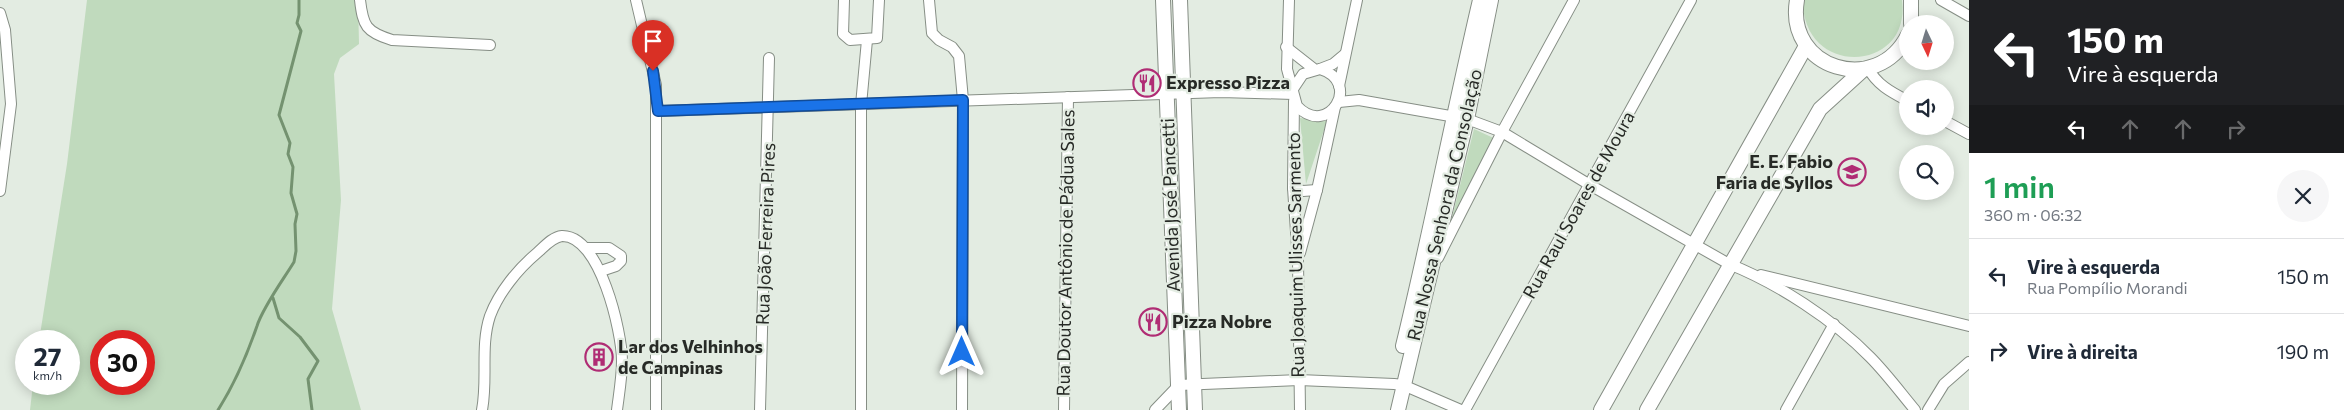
<!DOCTYPE html>
<html lang="pt">
<head>
<meta charset="utf-8">
<style>
	body { margin:0; font-family:Commissioner,sans-serif; background:#f6f6f7; color:#1f2937; height:100vh; display:flex; flex-direction:column; font-size:19px; white-space:nowrap }
	* { box-sizing:border-box; margin:0 }
	p { font-size:16px; color:#747a83 }
	.icon { flex:none; width:28px; height:28px; fill:none; stroke:currentColor; stroke-width:2; stroke-linecap:round; stroke-linejoin:round }
	.map { position:relative; flex:1; overflow:hidden }
	.sheet { display:flex; flex-direction:column; background:#fff; width:375px }
	.sheet>* { flex:none }
	.hud { background:#202124; color:#fff; overflow:hidden }
	.needle { width:32px; rotate:176deg }
	.buttons { position:absolute; left:1899px; top:15px; display:grid; gap:10px }
	.buttons a { display:grid; place-items:center; width:55px; height:55px; border-radius:50%; background:#fff; box-shadow:0 2px 12px #0003; font-size:25px }
	.speed { position:absolute; left:15px; top:330px; display:flex; gap:10px; font-size:25px; font-weight:700; text-align:center }
	.speed>* { display:grid; place-content:center; width:65px; height:65px; border-radius:50%; background:#fff; box-shadow:0 2px 12px #0003; line-height:1 }
	.speed small { font-size:12px; font-weight:400 }
	.speed .limit { border:8px solid #d22; background:#fff; color:#111 }
	.pin { position:absolute; display:grid; place-items:center; width:42px; height:42px; color:#fff; margin:-51px -21px; border-radius:50% 50% 50% 0; rotate:-45deg; box-shadow:0 0 5px #0007 }
	.pin .icon { rotate:45deg }
	.me { position:absolute; width:55px; margin:-28px; rotate:0deg; stroke-linejoin:round; filter:drop-shadow(0 0 4px #0008) }
	.turn { display:flex; align-items:center; gap:18px; height:105px; padding:0 15px; font-size:22px }
	.turn .icon { width:65px; height:65px; stroke-width:2.5 }
	.turn b { display:block; font-size:35px; line-height:42px }
	.lanes { display:flex; align-items:center; height:48px; padding:0 15px; background:#0003; justify-content:center; gap:25px; direction:ltr }
	.lanes .off { opacity:.35 }
	.round { display:grid; place-items:center; flex:none; width:52px; height:52px; border-radius:26px; background:#f6f6f7 }
	.overview { display:flex; align-items:center; justify-content:space-between; height:85px; padding:0 15px }
	h1 { font-size:30px; font-weight:600; line-height:38px; color:#1e9e55 }
	ul { padding:0; list-style:none }
	li { display:flex; align-items:center; gap:15px; height:75px; padding:0 15px; border-top:1px solid #e0e1e3 }
	li div { flex:1 }
	li b { display:block; font-size:19px }
	li em { font-style:normal }
	main { display:flex; flex:1; min-height:0 }
	.map>svg:first-child { display:block }
	.green { fill:#c0dabd; fill-rule:evenodd }
	.lines { fill:none; stroke-linecap:round; stroke-linejoin:round }
	.stream { stroke:#749270; stroke-width:3 }
	.street-casing { stroke:#868e85; stroke-width:12 }
	.secondary-casing { stroke:#868e85; stroke-width:16 }
	.street { stroke:#fff; stroke-width:10 }
	.secondary { stroke:#fff; stroke-width:14 }
	.route-casing { stroke:#114b97; stroke-width:12 }
	.route { stroke:#1a73e8; stroke-width:9 }
	.labels { text-anchor:middle; stroke-width:4.5; stroke-linejoin:round; paint-order:stroke }
	.poi-label { font-size:18px; font-weight:bold; fill:#272a26; stroke:#e3ece2; text-anchor:start }
	.street-label { font-size:18px; fill:#272a26; stroke:#e3ece2 }
</style>
</head>
<body>
<main>
<div class="map">
<svg width="1969" height="410" viewBox="0 0 1969 410">
	<rect width="100%" height="100%" fill="#e3ece2"/>
	<!-- green -->
	<g class="green">
		<path d="M 87,0 L 358,0 L 359,44 L 340,58 L 334,74 L 341,200 L 332,309 L 361,410 L 30,410 L 33,384 L 69,384 L 69,341 L 39,341 L 67,164 ZM 101,341 L 144,341 L 144,384 L 101,384 Z"/>
		<path d="M 1803,0 L 1902,0 C 1912,73 1802,79 1803,0 Z"/>
		<path d="M 1300,118 L 1327,121 L 1306,184 Z"/>
		<path d="M 1474,129 L 1500,141 L 1447,238 Z"/>
	</g>
	<g class="lines">
		<!-- stream -->
		<g class="stream">
			<path d="M 273,298 L 279,318 L 300,337 L 318,361 L 308,379 L 312,410"/>
			<path d="M 218,410 C 234,385 247,355 257,326 C 263,307 283,280 294,262 L 296,251 L 295,224 L 297,214 L 291,193 L 293,167 L 288,154 L 290,143 L 279,115 L 301,31 L 297,23 L 299,15 L 299,0"/>
		</g>
		<!-- street casing -->
		<g class="street-casing">
			<g id="street">
				<path d="M 360,0 C 363,26 366,32 392,40 L 490,45"/>
				<path d="M 636,0 L 656,85 L 656,410"/>
				<path d="M 844,0 L 843,34 L 850,40 L 877,38 L 879,0"/>
				<path d="M 929,0 L 932,33 L 939,40 L 952,47 L 959,56 L 963,100 L 962,410"/>
				<path d="M 1289,0 L 1287,69 L 1297,106 C 1328,139 1363,82 1320,69 L 1303,74 L 1293,89"/>
				<path d="M 1941,0 L 1969,16"/>
				<path d="M 0,13 L 5,30 L 11,104 L 0,191"/>
				<path d="M 1286,47 L 1314,69"/>
				<path d="M 1868,68 C 1877,85 1891,92 1908,101"/>
				<path d="M 1320,69 L 1333,64 L 1345,54"/>
				<path d="M 1339,86 L 1357,0"/>
				<path d="M 1294,101 L 1293,188 L 1298,261 L 1300,410"/>
				<path d="M 1339,102 L 1359,100 L 1467,119 L 1502,132 L 1590,185 L 1729,264 C 1777,283 1834,320 1870,357 C 1886,373 1900,392 1915,410"/>
				<path d="M 658,111 L 1221,92 L 1293,94"/>
				<path d="M 1945,121 L 1969,134"/>
				<path d="M 1293,188 L 1303,191 L 1317,190"/>
				<path d="M 586,248 L 609,248 L 621,256 L 621,261 L 616,266 L 601,271"/>
				<path d="M 1300,253 L 1317,190 L 1335,107"/>
				<path d="M 1438,258 L 1502,132 L 1574,0"/>
				<path d="M 1761,275 L 1969,326"/>
				<path d="M 482,410 C 488,379 480,346 490,316 C 499,292 518,269 537,253 C 544,247 552,237 562,236 C 600,235 622,332 622,361 C 622,377 619,394 617,410"/>
				<path d="M 760,410 L 769,58"/>
				<path d="M 861,410 L 861,105 L 867,40"/>
				<path d="M 1064,410 L 1068,97"/>
				<path d="M 1155,410 L 1179,385 L 1299,380 L 1394,384 L 1403,385 L 1461,410"/>
				<path d="M 1465,410 L 1691,0"/>
				<path d="M 1786,410 L 1834,324"/>
				<path d="M 1928,410 L 1944,384 L 1969,362"/>
			</g>
		</g>
		<!-- secondary casing -->
		<g class="secondary-casing">
			<g id="secondary">
				<path d="M 1163,0 L 1179,410"/>
				<path d="M 1180,0 L 1195,410"/>
				<path d="M 1797,0 C 1785,69 1877,97 1908,35"/>
				<path d="M 1911,24 L 1911,0"/>
				<path d="M 1403,346 C 1431,231 1453,115 1480,0"/>
				<path d="M 1398,410 L 1467,119 L 1491,0"/>
				<path d="M 1601,410 L 1806,46"/>
				<path d="M 1647,410 L 1820,109 L 1864,69"/>
			</g>
		</g>
		<!-- street -->
		<use href="#street" class="street"/>
		<!-- secondary -->
		<use href="#secondary" class="secondary"/>
	</g>
	<g class="lines">
		<!-- route casing -->
		<g class="route-casing">
			<path id="route" d="M 653,71 L 658,111 L 963,100 L 962,352"/>
		</g>
		<!-- route -->
		<use href="#route" class="route"/>
	</g>
	<!-- icons -->
	<defs>
		<g id="restaurant-ring" transform="scale(1.4375)"><circle r="9.5" fill="#e3ece2" stroke="#b02c74" stroke-width="1.5"/><path d="M-5-6h1v4h1v-4h1v4h1v-4h1v5L-1.5 .5V6h-2V.5L-5-1ZM5-6V6H3V1.5H1.5Q1.5-4 5-6Z" fill="#b02c74"/></g>
		<g id="school-ring" transform="scale(1.4375)"><circle r="9.5" fill="#e3ece2" stroke="#b02c74" stroke-width="1.5"/><path d="M0-5L7-2L0 1L-7-2ZM-4 1L0 2.5L4 1V4Q0 6-4 4Z" fill="#b02c74"/></g>
		<g id="building-ring" transform="scale(1.4375)"><circle r="9.5" fill="#e3ece2" stroke="#b02c74" stroke-width="1.5"/><path d="M-4-6H4V6H1V3H-1V6H-4ZM-2.5-4.3h1.7v1.8h-1.7ZM.8-4.3h1.7v1.8H.8ZM-2.5-1h1.7V.8h-1.7ZM.8-1h1.7V.8H.8Z" fill="#b02c74"/></g>
	</defs>
	<g fill-rule="evenodd">
		<use href="#restaurant-ring" x="1147" y="83"/>
		<use href="#school-ring" x="1852" y="172"/>
		<use href="#restaurant-ring" x="1153" y="322"/>
		<use href="#building-ring" x="599" y="357"/>
	</g>
	<g class="labels">
		<!-- poi labels -->
		<g class="poi-label">
			<text x="1166" y="89">Expresso Pizza</text>
			<text x="1833" y="168" text-anchor="end">E. E. Fabio<tspan x="1833" dy="21">Faria de Syllos</tspan></text>
			<text x="1172" y="328">Pizza Nobre</text>
			<text x="618" y="353">Lar dos Velhinhos<tspan x="618" dy="21">de Campinas</tspan></text>
		</g>
		<!-- street labels -->
		<g class="street-label">
			<text transform="translate(1171 205) rotate(-92)" y="6">Avenida José Pancetti</text>
			<text transform="translate(1445 205) rotate(-77)" y="6">Rua Nossa Senhora da Consolação</text>
			<text transform="translate(1579 205) rotate(-61)" y="6">Rua Raul Soares de Moura</text>
			<text transform="translate(766 234) rotate(-88)" y="6">Rua João Ferreira Pires</text>
			<text transform="translate(1066 253) rotate(-89)" y="6">Rua Doutor Antônio de Pádua Sales</text>
			<text transform="translate(1296 255) rotate(-91)" y="6">Rua Joaquim Ulisses Sarmento</text>
		</g>
	</g>
</svg>
<div class="buttons">
<a><svg class="needle" viewBox="-14 -14 28 28"><path d="M0-13l5 13h-10z" fill="#e53935"/><path d="M0 13l5-13h-10z" fill="#747a83"/></svg></a>
<a><svg class="icon" aria-label="sound" viewBox="0 0 24 24"><path d="M4 9h4l5-4v14l-5-4H4zM17 9q2 3 0 6"/></svg></a>
<a><svg class="icon" aria-label="search" viewBox="0 0 24 24"><circle cx="10" cy="10" r="6"/><path d="M15 15l6 6"/></svg></a>
</div>
<div class="speed"><div>27<small>km/h</small></div><div class="limit">30</div></div>
<div class="pin" style="left:653px;top:71px;background:#d93025"><svg class="icon" aria-label="arrive" viewBox="0 0 24 24"><path d="M6 21V4h12l-3 4 3 4H6"/></svg></div>
<svg class="me" style="left:962px;top:352px" viewBox="-20 -20 40 40"><path d="M0-17L14 15 0 8-14 15z" fill="#1a73e8" stroke="#fff" stroke-width="4"/></svg>
</div>
<section class="sheet">
<div class="hud">
<div class="turn"><svg class="icon" aria-label="left" viewBox="0 0 24 24"><path d="M17 20v-9H6M10 6l-5 5 5 5"/></svg><div><b>150 m</b>Vire à esquerda</div></div>
<div class="lanes"><svg class="icon" aria-label="left" viewBox="0 0 24 24"><path d="M17 20v-9H6M10 6l-5 5 5 5"/></svg><svg class="icon off" aria-label="ahead" viewBox="0 0 24 24"><path d="M12 20V5M6 11l6-6 6 6"/></svg><svg class="icon off" aria-label="ahead" viewBox="0 0 24 24"><path d="M12 20V5M6 11l6-6 6 6"/></svg><svg class="icon off" aria-label="right" viewBox="0 0 24 24"><path d="M7 20v-9h11M14 6l5 5-5 5"/></svg></div>
</div>
<div class="overview"><div><h1>1 min</h1><p>360 m · 06:32</p></div><a class="round"><svg class="icon" aria-label="close" viewBox="0 0 24 24"><path d="M6 6l12 12M18 6L6 18"/></svg></a></div>
<ul>
<li><svg class="icon" aria-label="left" viewBox="0 0 24 24"><path d="M17 20v-9H6M10 6l-5 5 5 5"/></svg><div><b>Vire à esquerda</b><p>Rua Pompílio Morandi</p></div><em>150 m</em></li>
<li><svg class="icon" aria-label="right" viewBox="0 0 24 24"><path d="M7 20v-9h11M14 6l5 5-5 5"/></svg><div><b>Vire à direita</b></div><em>190 m</em></li>
</ul>
</section>
</main>
</body>
</html>
